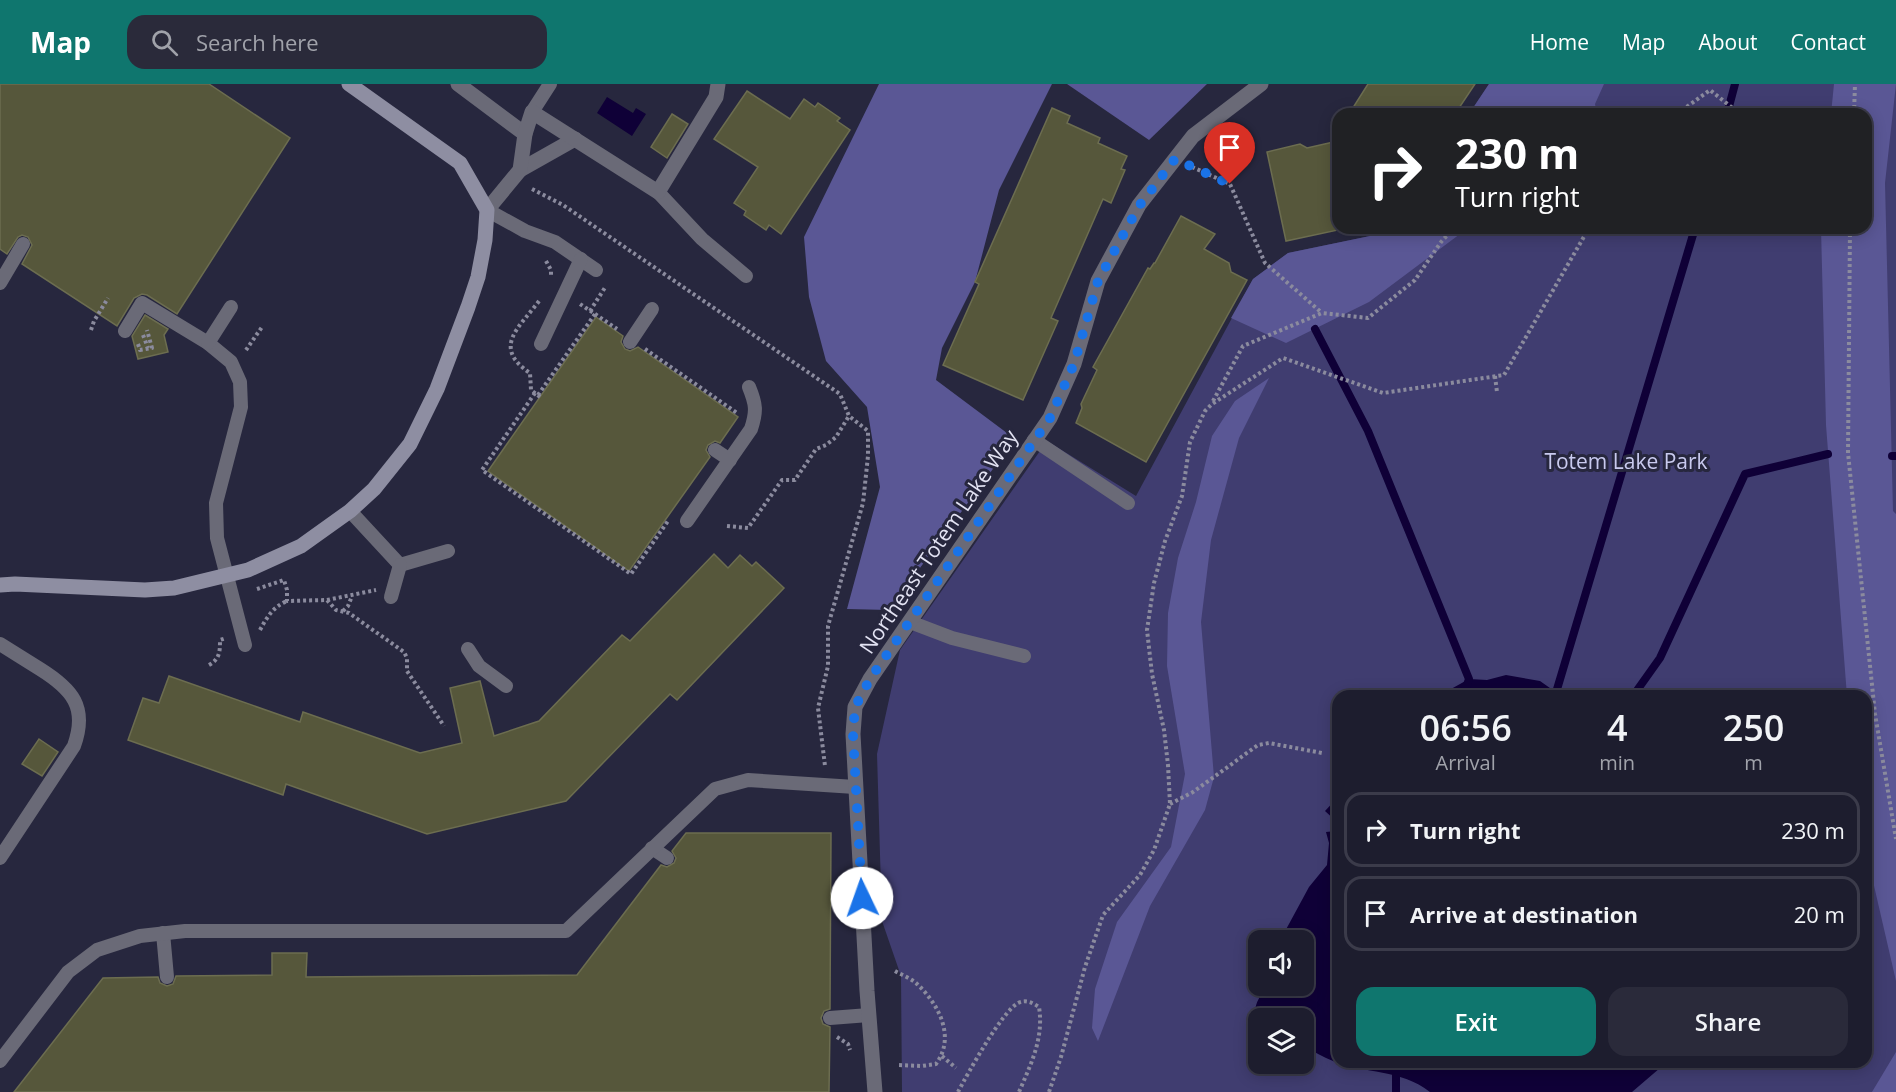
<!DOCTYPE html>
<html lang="en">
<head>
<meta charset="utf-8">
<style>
	body { margin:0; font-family:"Open Sans",sans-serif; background:#2a2a3a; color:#f1f3f6; height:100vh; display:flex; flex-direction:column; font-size:22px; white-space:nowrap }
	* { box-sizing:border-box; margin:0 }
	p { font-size:20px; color:#a0a2aa }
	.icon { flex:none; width:33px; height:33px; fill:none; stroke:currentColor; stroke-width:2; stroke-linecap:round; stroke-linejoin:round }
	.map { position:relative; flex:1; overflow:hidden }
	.drawer { position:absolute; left:1332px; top:606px; width:540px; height:378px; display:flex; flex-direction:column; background:#1d1d2e; border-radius:18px; box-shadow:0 3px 15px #0003,0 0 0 2px #3b3b4a }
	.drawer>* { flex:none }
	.top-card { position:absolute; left:1332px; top:24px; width:540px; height:126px; border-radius:18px; box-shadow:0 3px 15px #0003,0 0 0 2px #3b3b4a; background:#202124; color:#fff; overflow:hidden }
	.tools { position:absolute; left:1248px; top:846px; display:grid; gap:12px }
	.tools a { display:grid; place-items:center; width:66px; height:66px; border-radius:12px; background:#1d1d2e; box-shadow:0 3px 15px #0003,0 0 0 2px #3b3b4a; font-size:30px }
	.pin { position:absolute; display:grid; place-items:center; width:51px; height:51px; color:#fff; margin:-62px -26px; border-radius:50% 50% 50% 0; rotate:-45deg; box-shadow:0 0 6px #0007 }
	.pin .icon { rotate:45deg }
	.me { position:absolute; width:66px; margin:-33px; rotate:357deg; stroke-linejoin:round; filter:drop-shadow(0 0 4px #0008) }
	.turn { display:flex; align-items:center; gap:21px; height:126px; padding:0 24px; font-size:27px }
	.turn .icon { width:78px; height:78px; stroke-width:2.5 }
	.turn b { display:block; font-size:42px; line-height:51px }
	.eta { display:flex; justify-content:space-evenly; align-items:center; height:102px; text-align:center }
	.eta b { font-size:36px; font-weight:600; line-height:42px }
	.action { display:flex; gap:12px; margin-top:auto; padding:12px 24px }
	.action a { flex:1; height:69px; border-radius:18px; background:#0f766e; color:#fff; font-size:24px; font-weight:600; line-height:69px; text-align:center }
	.action a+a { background:#2a2a3a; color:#f1f3f6 }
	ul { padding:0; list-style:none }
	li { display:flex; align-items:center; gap:18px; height:75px; margin:0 12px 9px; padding:0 12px; border:3px solid #3b3b4a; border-radius:18px }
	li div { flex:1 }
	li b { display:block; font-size:22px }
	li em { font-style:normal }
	header { display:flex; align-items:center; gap:36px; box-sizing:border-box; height:84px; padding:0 30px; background:#0f766e; color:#fff }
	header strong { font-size:28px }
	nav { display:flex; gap:33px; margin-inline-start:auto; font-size:21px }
	.search { width:420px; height:54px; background:#2a2a3a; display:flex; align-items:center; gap:15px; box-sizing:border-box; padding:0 21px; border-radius:18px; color:#a0a2aa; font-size:22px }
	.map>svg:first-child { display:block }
	.green { fill:#403d70; fill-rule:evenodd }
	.forest { fill:#5a5795 }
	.water { fill:#0f0037 }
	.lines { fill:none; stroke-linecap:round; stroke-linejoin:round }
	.stream { stroke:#0f0037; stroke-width:8 }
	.building { fill:#56573b; stroke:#6c6d50; stroke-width:1.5 }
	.path { stroke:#8b8b9e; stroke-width:4; stroke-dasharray:3 3; stroke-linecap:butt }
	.lane { stroke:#6a6a77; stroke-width:14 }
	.street { stroke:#6a6a77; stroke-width:15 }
	.secondary { stroke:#8e8ea2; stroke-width:15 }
	.route { stroke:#1a73e8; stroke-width:10; stroke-dasharray:0 18 }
	.labels { text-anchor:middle; stroke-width:6; stroke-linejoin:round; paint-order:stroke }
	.park-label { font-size:21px; fill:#c9caef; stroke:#27273e }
	.street-label { font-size:21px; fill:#e3e3f3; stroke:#27273e }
</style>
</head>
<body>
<header>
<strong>Map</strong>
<div class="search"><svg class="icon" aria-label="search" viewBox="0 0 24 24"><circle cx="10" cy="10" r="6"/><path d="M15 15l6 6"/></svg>Search here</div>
<nav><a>Home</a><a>Map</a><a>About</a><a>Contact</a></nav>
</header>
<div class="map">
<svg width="1896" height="1008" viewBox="0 0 1896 1008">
	<rect width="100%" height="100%" fill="#27273e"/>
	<!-- green -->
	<path class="green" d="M 1489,0 L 1896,0 L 1896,1008 L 902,1008 L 901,892 L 882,837 L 877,670 L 900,566 L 1047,357 L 1136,412 L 1253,195 L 1288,169 L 1370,152 L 1378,144 L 1866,144 L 1866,30 L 1469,30 ZM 1338,612 L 1866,612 L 1866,978 L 1338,978 ZM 1258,856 L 1304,856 L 1304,902 L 1258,902 ZM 1258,934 L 1304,934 L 1304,980 L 1258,980 Z"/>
	<!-- forest -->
	<g class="forest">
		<path d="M 879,0 L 1052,0 L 999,106 L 975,198 L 942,264 L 936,296 L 1015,355 L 889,526 L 847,525 L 880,403 L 867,323 L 826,277 L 809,213 L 804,153 Z"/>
		<path d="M 1067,0 L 1207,0 L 1149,56 Z"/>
		<path d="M 1489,0 L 1604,0 L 1595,20 L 1597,30 L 1469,30 Z"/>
		<path d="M 1834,0 L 1896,0 L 1885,99 L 1893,427 L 1896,430 L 1896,897 L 1866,767 L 1866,612 L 1847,612 L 1826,341 L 1821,144 L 1866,144 L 1866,30 L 1831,30 Z"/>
		<path d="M 1378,144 L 1468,144 L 1369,218 L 1286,259 L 1231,234 L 1253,195 L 1288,169 L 1370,152 Z"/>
		<path d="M 1269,294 L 1239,354 L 1211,456 L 1201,538 L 1214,693 L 1205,726 L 1150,822 L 1098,957 L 1092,944 L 1095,905 L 1117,838 L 1171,763 L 1185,690 L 1167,582 L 1168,529 L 1178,474 L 1196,418 L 1212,352 L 1235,317 Z"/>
		<path d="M 1896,968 L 1896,1008 L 1872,1008 Z"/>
	</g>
	<!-- water -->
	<g class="water">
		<path d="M 607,13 L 633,29 L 636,24 L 646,30 L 632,52 L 597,29 Z"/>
		<path d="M 1506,591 L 1540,597 L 1557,609 L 1557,612 L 1417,612 L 1419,610 L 1442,610 L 1469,595 L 1487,596 Z"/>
		<path d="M 1338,713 L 1338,978 L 1667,978 L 1632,1008 L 1430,1008 C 1401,985 1365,990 1333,977 C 1323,973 1313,967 1304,962 L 1304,934 L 1258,934 L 1258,940 C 1251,924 1258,915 1267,902 L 1304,902 L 1304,856 L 1284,856 L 1283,851 L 1309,803 L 1327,781 L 1329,759 L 1326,748 L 1336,747 L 1337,738 L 1325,727 Z"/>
	</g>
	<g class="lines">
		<!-- stream -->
		<g class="stream">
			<path d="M 1727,30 L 1735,0"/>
			<path d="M 1315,245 L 1368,347 L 1469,595 L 1463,612"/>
			<path d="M 1892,372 L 1896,372"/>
			<path d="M 1555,612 L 1695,144"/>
			<path d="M 1633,612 L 1660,574 L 1745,390 L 1828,370"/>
			<path d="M 1396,1008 L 1396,978"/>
		</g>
	</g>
	<!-- building -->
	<g class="building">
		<path d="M 0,0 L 209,0 L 290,54 L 177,230 L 147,211 L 142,210 L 134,214 L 117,242 L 22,180 L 32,161 L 28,153 L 22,151 L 18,153 L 7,170 L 0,165 Z"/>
		<path d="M 1368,0 L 1475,0 L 1455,30 L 1349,30 Z"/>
		<path d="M 747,7 L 790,35 L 804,15 L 815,23 L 818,19 L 840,34 L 837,37 L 850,46 L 781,150 L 769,141 L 766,146 L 744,131 L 746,127 L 734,119 L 758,83 L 714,55 Z"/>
		<path d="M 1052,24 L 1070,32 L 1067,39 L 1100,54 L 1098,59 L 1127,72 L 1121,85 L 1125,86 L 1111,119 L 1103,115 L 1051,234 L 1058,237 L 1023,316 L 943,281 L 979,200 L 975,198 Z"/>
		<path d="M 672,30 L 688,40 L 667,74 L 651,63 Z"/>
		<path d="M 1338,57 L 1338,146 L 1286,157 L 1267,68 L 1300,60 L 1307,64 Z"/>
		<path d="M 1181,132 L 1215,150 L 1204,165 L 1229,179 L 1231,188 L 1247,196 L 1146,378 L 1076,339 L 1082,324 L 1081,320 L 1097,286 L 1093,283 L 1148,184 L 1150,185 L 1154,179 L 1155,179 Z"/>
		<path d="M 145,231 L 168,245 L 164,251 L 168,268 L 138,275 L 132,252 Z"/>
		<path d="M 596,233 L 623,252 L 621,258 L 625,265 L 630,267 L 638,263 L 738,333 L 720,359 L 715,357 L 708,361 L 706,366 L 710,373 L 629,487 L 488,387 Z"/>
		<path d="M 714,470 L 728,484 L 740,471 L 752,482 L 756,478 L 784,504 L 677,616 L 670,610 L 566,717 L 427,750 L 286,700 L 283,711 L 128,656 L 143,614 L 159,619 L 169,592 L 300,638 L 303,628 L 420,669 L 462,659 L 450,604 L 480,597 L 494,652 L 539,637 L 622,551 L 630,557 Z"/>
		<path d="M 39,655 L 58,668 L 42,692 L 22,680 Z"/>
		<path d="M 686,749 L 831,749 L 830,925 L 824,927 L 821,934 L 823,940 L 830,943 L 829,1008 L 14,1008 L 103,894 L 158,893 L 160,899 L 167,902 L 173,900 L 176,892 L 272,891 L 272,869 L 307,869 L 306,893 L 577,891 L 661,781 L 667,783 L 674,779 L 676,774 L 672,767 Z"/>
	</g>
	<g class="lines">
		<!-- path -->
		<g class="path">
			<path d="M 1677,30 L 1710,6 L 1740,30"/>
			<path d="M 1854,30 L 1855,0"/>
			<path d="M 1192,83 L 1230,100 L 1265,179 L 1322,229"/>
			<path d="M 532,105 L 563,121 L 840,310 L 849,332 L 868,347 L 868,372 L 863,419 L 828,542 L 828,582 L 818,624 L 825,682"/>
			<path d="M 1850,144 L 1848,369 L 1875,630 L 1896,755"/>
			<path d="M 546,177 L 551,186 L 551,192"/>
			<path d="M 539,217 C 520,243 491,263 530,289 L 531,306 L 540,313"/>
			<path d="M 590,227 L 606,202"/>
			<path d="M 595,230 L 617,245"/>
			<path d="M 91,246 L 94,237 L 108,214"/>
			<path d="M 143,251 L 148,264"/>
			<path d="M 138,260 L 140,266 L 152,264 L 147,246"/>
			<path d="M 645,265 L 737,329"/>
			<path d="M 246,266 L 262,243"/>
			<path d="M 1495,292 L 1497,308"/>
			<path d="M 535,309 L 482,386 L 631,490 L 668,437"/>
			<path d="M 538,311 L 595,230 L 580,220"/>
			<path d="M 1213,317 L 1243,262 L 1322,229 L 1368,234 L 1415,196 L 1441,158 L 1454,144"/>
			<path d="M 727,442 L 748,444 L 782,396 L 795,396 L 816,365 L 826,361 L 836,353 L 849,332"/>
			<path d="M 257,505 L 284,496 L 287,506 L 287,517 L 327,516 L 336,526 L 349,529 L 404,568 L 407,574 L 407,587 L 444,642"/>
			<path d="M 327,516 L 376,506"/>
			<path d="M 343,527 L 348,522 L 352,512"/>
			<path d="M 260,546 C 267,533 273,523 287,517"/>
			<path d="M 209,581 C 220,575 220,567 220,556 L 226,554"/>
			<path d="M 1170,720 L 1193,708 L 1258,661 L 1269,659 L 1322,669"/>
			<path d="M 895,887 C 902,891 910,894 916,899 C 939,920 956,953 936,980 L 922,982 L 898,981"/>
			<path d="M 837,953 L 848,960 L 850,966"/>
			<path d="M 942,972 L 956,984"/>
			<path d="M 958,1008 C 968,989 1001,929 1018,919 C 1026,915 1033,919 1039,923 C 1044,954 1031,980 1019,1008"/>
			<path d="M 1049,1008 L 1061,973 L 1085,883 L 1103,831 L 1140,791 L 1154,766 L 1170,720 L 1168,681 L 1164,646 L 1152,590 L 1147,546 L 1154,499 L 1165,457 L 1182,412 L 1190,358 L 1205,327 L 1212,320 L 1283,274 L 1383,309 L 1504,291 L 1589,144"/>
		</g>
		<!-- lane -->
		<g class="lane">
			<path d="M 532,28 L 550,0"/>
			<path d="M 658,108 L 702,155 L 746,192"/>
			<path d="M 487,126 L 525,147 L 555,158 L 596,186"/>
			<path d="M 0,199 L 23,160"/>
			<path d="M 125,247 L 142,219 L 208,259 L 231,278 L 240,298 L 241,323 L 216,419 L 217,454 L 245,561"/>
			<path d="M 630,258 L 652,225"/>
			<path d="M 208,259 L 231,223"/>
			<path d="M 541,260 L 581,175"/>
			<path d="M 1034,356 L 1128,419"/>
			<path d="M 715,366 L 730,376"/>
			<path d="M 350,427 L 400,481 L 448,467"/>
			<path d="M 687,437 L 751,345 C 757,327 756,320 749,303"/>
			<path d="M 391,513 L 400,481"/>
			<path d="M 910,538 L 952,554 L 1024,572"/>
			<path d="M 0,560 C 13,568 27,577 40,585 C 72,605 88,623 74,662 L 0,774"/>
			<path d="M 468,565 L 479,582 L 506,602"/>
			<path d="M 652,764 L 667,774"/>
			<path d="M 163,849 L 167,893"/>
			<path d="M 830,934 L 869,931"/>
			<path d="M 0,977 L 68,888 L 97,866 L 140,852 L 185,847 L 566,847 L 715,705 L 748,696 L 855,703"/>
		</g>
		<!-- street -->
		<g class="street">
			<path d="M 458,0 L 525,50"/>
			<path d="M 520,86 L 575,55"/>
			<path d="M 487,126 L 520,86 L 525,50 L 532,28 L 658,108 L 716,13 L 718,0"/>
			<path d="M 875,1008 L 867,907 L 853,650 L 855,623 L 870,595 L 1050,334 L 1074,280 L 1098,197 L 1139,121 L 1193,52 L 1261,0"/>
		</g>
		<!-- secondary -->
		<path class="secondary" d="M 0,501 L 15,500 L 145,506 L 174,504 L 248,486 L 301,462 L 350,427 L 374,405 L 410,360 L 437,305 L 468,223 L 478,193 L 485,156 L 487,126 L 460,79 L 349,0"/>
	</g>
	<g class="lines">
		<!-- route -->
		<path class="route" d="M 862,814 L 853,650 L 855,623 L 870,595 L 1050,334 L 1074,280 L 1098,197 L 1139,122 L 1175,75 L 1230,100"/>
	</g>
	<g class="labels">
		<!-- park labels -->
		<g class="park-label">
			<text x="1626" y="385">Totem Lake Park</text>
		</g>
		<!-- street labels -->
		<g class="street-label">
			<text transform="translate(939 458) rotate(-56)" y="7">Northeast Totem Lake Way</text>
		</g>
	</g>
</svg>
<div class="tools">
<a><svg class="icon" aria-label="sound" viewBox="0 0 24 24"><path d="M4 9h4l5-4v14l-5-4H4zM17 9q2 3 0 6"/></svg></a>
<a><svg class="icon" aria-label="layers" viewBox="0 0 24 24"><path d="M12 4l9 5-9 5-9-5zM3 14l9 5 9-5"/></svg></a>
</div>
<div class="pin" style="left:1230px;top:100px;background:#d93025"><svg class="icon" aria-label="arrive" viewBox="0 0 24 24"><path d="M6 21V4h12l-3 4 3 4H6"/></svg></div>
<svg class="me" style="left:862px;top:814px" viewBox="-20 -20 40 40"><circle r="19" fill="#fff"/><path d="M0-13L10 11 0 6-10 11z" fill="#1a73e8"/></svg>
<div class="top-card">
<div class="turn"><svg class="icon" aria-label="right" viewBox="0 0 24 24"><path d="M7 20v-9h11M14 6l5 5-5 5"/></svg><div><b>230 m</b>Turn right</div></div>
</div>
<section class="drawer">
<div class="eta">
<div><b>06:56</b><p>Arrival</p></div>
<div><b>4</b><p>min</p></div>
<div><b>250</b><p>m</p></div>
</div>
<ul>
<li><svg class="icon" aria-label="right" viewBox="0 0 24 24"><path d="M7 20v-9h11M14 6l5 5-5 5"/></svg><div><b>Turn right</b></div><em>230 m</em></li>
<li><svg class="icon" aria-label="arrive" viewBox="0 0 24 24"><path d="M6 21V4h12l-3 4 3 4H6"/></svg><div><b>Arrive at destination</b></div><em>20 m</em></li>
</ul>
<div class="action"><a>Exit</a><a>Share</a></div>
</section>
</div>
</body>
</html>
